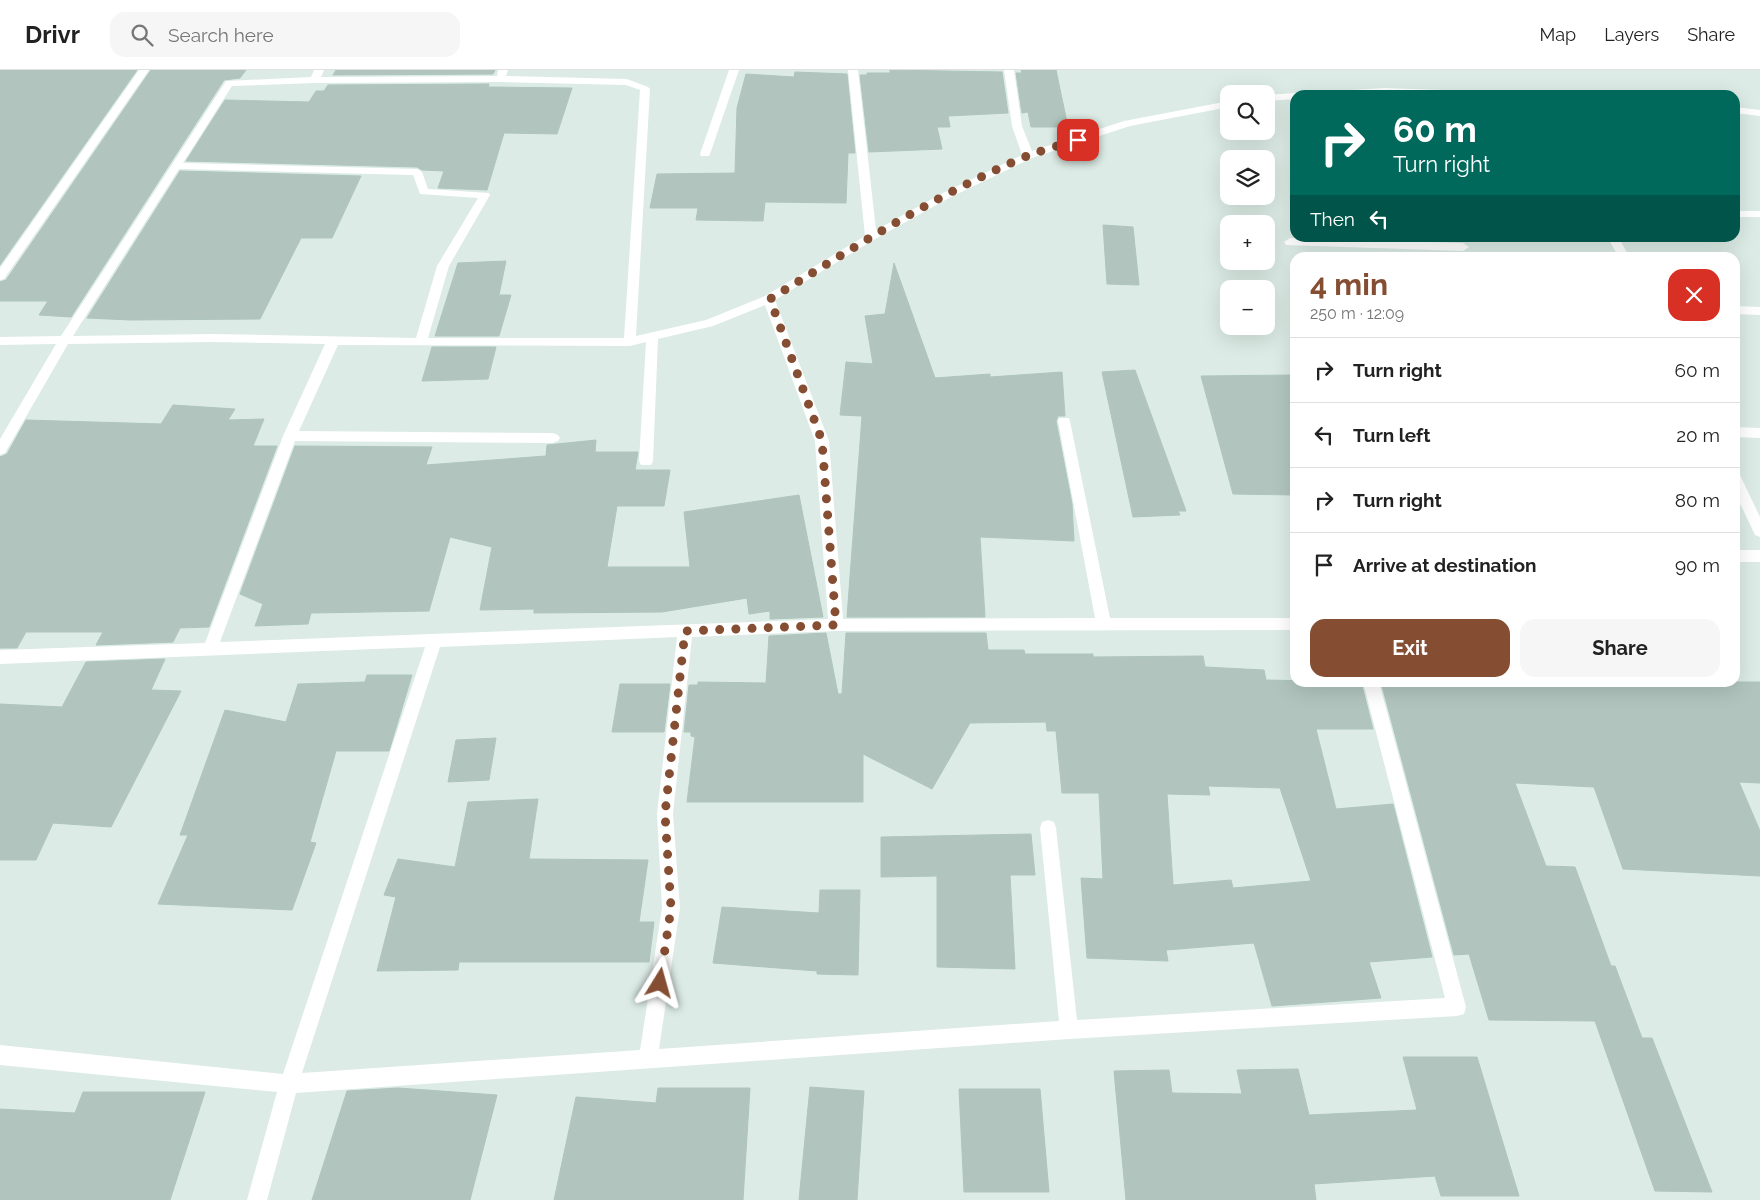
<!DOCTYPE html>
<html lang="en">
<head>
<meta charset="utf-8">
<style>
	body { margin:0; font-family:Raleway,sans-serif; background:#f6f6f6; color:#222; height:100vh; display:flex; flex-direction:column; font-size:19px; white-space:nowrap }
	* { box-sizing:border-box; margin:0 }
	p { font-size:16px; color:#767676 }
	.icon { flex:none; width:28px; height:28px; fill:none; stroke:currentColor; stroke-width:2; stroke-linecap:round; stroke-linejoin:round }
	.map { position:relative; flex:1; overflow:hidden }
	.drawer { position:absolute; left:1290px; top:182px; width:450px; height:435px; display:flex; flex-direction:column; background:#fff; border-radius:15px; box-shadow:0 5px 20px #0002 }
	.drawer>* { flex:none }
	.top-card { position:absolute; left:1290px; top:20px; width:450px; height:152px; border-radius:15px; box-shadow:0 5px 20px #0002; background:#00695c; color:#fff; overflow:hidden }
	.tools { position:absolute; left:1220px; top:15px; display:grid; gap:10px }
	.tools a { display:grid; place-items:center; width:55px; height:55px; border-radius:10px; background:#fff; box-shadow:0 5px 20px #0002; font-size:25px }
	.pin { position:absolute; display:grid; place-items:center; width:42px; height:42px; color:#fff; margin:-21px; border-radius:10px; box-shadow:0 2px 8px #0006 }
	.me { position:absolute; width:55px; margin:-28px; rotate:8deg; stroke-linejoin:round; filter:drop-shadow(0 0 4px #0008) }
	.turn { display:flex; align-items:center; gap:18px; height:105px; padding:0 20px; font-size:22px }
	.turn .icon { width:65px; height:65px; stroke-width:2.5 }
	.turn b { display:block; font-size:35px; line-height:42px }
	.then { display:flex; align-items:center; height:48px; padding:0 20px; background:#0003; gap:10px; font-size:19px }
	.round { display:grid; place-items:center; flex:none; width:52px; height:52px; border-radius:15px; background:#f6f6f6 }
	.summary { display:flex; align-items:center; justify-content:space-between; height:85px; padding:0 20px }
	h1 { font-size:30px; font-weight:700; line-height:38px; color:#854d32 }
	.button { display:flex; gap:10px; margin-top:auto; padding:10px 20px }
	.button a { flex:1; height:58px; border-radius:15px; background:#854d32; color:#fff; font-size:20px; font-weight:700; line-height:58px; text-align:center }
	.button a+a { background:#f6f6f6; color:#222 }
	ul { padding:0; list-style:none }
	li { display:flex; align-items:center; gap:15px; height:65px; padding:0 20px; border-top:1px solid #e0e0e0 }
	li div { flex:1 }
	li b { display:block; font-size:19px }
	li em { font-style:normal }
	header { display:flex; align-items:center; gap:30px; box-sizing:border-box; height:70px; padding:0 25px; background:#fff; border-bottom:1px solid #e0e0e0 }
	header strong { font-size:24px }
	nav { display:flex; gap:28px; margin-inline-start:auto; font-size:18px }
	.search { width:350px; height:45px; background:#f6f6f6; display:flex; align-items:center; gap:12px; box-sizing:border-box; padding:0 18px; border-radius:15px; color:#767676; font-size:19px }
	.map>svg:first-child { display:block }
	.building { fill:#b1c5be; stroke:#aec5bd; fill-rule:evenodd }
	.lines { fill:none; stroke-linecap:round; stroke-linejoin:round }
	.minor { fill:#fff; fill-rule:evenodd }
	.route { stroke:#854d32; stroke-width:9; stroke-dasharray:0 16.2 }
</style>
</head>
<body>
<header>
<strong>Drivr</strong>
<div class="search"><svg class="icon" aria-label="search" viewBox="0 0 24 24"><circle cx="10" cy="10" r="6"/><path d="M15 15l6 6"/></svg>Search here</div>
<nav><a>Map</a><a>Layers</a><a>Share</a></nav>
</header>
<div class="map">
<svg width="1760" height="1130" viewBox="0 0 1760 1130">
	<rect width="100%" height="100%" fill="#dcebe5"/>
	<!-- building -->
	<g class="building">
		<path d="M 0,0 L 137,0 L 0,195 Z"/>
		<path d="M 151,0 L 246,0 L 240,8 L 224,10 L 71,247 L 39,245 L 48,231 L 0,231 L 0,212 L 6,210 Z"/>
		<path d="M 336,0 L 495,0 L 493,4 L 333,5 Z"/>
		<path d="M 890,0 L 1002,2 L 1008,43 L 948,46 L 950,57 L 937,57 L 942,79 L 869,82 L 860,5 L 867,5 L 867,3 L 890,3 Z"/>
		<path d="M 1021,0 L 1056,0 L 1068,57 L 1031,57 L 1028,42 L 1022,43 L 1016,3 L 1022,3 Z"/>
		<path d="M 795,2 L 847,4 L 855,83 L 848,83 L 846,133 L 765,132 L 763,151 L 696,150 L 698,138 L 650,138 L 657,104 L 735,103 L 737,38 L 746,4 L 794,7 Z"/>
		<path d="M 489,14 L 488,17 L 572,18 L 557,64 L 504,63 L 487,120 L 438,118 L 444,101 L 422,100 L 417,97 L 186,91 L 225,30 L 309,32 L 316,21 L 324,21 L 328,15 Z"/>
		<path d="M 180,101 L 361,106 L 332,168 L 301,168 L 260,249 L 131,250 L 87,248 Z"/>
		<path d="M 1103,155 L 1133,157 L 1139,215 L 1107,214 Z"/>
		<path d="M 506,191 L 499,225 L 511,225 L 499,266 L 435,266 L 458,193 Z"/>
		<path d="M 894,193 L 935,308 L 990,304 L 990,307 L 1062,302 L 1065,346 L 1058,346 L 1056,351 L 1072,434 L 1074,471 L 980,467 L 985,547 L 847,547 L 862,346 L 840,345 L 846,292 L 873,294 L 865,246 L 885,244 Z"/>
		<path d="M 432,277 L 496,277 L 488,309 L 422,311 Z"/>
		<path d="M 1135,300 L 1186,441 L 1178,441 L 1180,445 L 1133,447 L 1102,302 Z"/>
		<path d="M 1295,305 L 1295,425 L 1233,424 L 1201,306 Z"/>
		<path d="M 173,335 L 235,339 L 228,350 L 264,349 L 253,376 L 277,376 L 209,557 L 180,558 L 173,572 L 96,575 L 103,562 L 26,562 L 17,578 L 0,578 L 0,387 L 7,384 L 26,350 L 161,354 Z"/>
		<path d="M 596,370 L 595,382 L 638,382 L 635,400 L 670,400 L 664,436 L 617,436 L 607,497 L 690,497 L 684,442 L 799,425 L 823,547 L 770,549 L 770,541 L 749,544 L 747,528 L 662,542 L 534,543 L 534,539 L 480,540 L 492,477 L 450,467 L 429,541 L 311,543 L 308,554 L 255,556 L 263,534 L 240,524 L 295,376 L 432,377 L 426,395 L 546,386 L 547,375 Z"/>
		<path d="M 826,563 L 838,624 L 842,624 L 846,563 L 986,563 L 988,580 L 1024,580 L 1025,584 L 1093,584 L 1093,587 L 1203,586 L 1205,597 L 1264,600 L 1266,610 L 1361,612 L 1373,659 L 1316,659 L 1336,739 L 1393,734 L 1432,887 L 1369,892 L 1381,928 L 1272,936 L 1254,873 L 1166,880 L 1168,891 L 1087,888 L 1081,808 L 1103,809 L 1099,723 L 1062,723 L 1056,661 L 1047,661 L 1046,652 L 970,653 L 932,719 L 863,684 L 863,732 L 687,732 L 695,667 L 691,666 L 691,662 L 684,662 L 689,615 L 698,615 L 698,612 L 766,613 L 769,566 ZM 1208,716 L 1280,718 L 1311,811 L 1233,818 L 1231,810 L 1173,815 L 1167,724 L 1210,725 Z"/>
		<path d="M 165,589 L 151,620 L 181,621 L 111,757 L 53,753 L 36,790 L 0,790 L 0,634 L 62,637 L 86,592 Z"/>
		<path d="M 367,605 L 412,605 L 389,681 L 336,681 L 310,772 L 316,773 L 292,840 L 158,834 L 188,765 L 180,765 L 225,640 L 286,652 L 298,614 L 365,612 Z"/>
		<path d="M 1381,612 L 1760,612 L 1760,713 L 1739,712 L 1760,761 L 1760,806 L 1623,799 L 1594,717 L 1515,713 L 1546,796 L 1575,797 L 1611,896 L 1615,896 L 1642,968 L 1652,968 L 1712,1122 L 1655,1121 L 1595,951 L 1489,950 L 1469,884 L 1454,885 Z"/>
		<path d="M 620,614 L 670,614 L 664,662 L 612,662 Z"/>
		<path d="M 496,668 L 489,710 L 448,712 L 456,670 Z"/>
		<path d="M 538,729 L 529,789 L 648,790 L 639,852 L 654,852 L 649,892 L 459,892 L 458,900 L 377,901 L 396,827 L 384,825 L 398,789 L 455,797 L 468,732 Z"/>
		<path d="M 1031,764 L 1035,805 L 1010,805 L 1015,899 L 937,897 L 937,806 L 881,807 L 881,767 Z"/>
		<path d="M 820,820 L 860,820 L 858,905 L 817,904 L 817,901 L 713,893 L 722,837 L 819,843 Z"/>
		<path d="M 1403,987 L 1477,987 L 1519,1126 L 1441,1126 L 1435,1106 L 1314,1114 L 1316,1130 L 1126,1130 L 1114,1001 L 1169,1000 L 1172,1023 L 1242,1024 L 1237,1000 L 1298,999 L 1309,1045 L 1417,1040 Z"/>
		<path d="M 810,1017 L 864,1021 L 857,1130 L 799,1130 Z"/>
		<path d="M 398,1018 L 497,1025 L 470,1130 L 312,1130 L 347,1021 Z"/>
		<path d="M 658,1018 L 750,1018 L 743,1130 L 554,1130 L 576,1027 L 656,1033 Z"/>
		<path d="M 959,1019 L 1040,1019 L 1049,1122 L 964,1122 Z"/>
		<path d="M 83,1022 L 205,1022 L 170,1130 L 0,1130 L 0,1039 L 75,1043 Z"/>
	</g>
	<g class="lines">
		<!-- minor -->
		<g class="minor">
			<path d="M 139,0 L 149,0 L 4,209 L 0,210 L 0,198 Z"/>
			<path d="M 314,0 L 324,0 L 321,7 L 497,6 L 498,0 L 508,0 L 506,6 L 627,9 L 648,17 L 650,19 L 636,266 L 706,250 L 765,226 L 865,166 L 848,0 L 858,0 L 876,160 L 941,124 L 1022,85 L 1012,56 L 1004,0 L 1014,0 L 1022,56 L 1032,81 L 1124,51 L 1229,31 L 1229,37 L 1130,56 L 1032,88 L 949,128 L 875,169 L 775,230 L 829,371 L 843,549 L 1095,548 L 1058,351 L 1059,348 L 1069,348 L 1070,351 L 1110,548 L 1295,548 L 1295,560 L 836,561 L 692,567 L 673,744 L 680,838 L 659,979 L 1059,951 L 1040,758 L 1042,752 L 1048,750 L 1054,752 L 1056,758 L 1077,950 L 1445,928 L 1363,612 L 1379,612 L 1466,937 L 1464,944 L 1457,946 L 1069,969 L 296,1023 L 267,1130 L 247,1130 L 277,1022 L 0,995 L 0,975 L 283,1004 L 425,577 L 0,594 L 0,580 L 205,573 L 283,366 L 325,274 L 212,272 L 68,274 L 5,383 L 0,385 L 0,369 L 56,274 L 0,275 L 0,267 L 61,266 L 226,11 L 311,7 ZM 501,12 L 626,15 L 640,20 L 624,268 L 428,268 L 449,196 L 490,125 L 489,123 L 428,119 L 422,102 L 417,99 L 183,93 L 232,16 L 315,13 ZM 179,99 L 413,105 L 420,124 L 478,128 L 437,196 L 416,268 L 212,264 L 73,266 ZM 765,235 L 815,371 L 828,549 L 220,572 L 295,371 L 553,373 L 558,371 L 560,368 L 558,365 L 553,363 L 299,361 L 338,275 L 630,276 L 646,272 L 639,391 L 641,395 L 651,395 L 653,391 L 658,269 L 713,256 ZM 677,567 L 657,744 L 662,838 L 640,980 L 302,1003 L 440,577 Z"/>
			<path d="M 729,0 L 739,0 L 710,84 L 709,86 L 701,86 L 700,84 Z"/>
			<path d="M 1384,18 L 1500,22 L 1505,25 L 1315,25 L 1320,22 Z"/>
			<path d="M 1295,23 L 1299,25 L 1295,25 L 1295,29 L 1266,31 L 1266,25 Z"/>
			<path d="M 1735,37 L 1760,40 L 1760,46 L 1735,43 Z"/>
			<rect x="1735" y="141" width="25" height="6"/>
			<path d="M 1290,168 L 1463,173 L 1469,177 L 1463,181 L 1286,175 L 1284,172 Z"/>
			<path d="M 1608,168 L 1619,168 L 1630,188 L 1619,188 Z"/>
			<path d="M 1735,236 L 1760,237 L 1760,245 L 1735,244 Z"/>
			<path d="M 1735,357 L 1760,358 L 1760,368 L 1735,367 Z"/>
			<path d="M 1735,404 L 1740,405 L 1760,447 L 1760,467 L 1755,465 L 1735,423 Z"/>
			<rect x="1735" y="480" width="25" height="12"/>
		</g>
	</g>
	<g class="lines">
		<!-- route -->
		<path class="route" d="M 660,913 L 671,838 L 665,744 L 685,561 L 836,555 L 822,371 L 770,229 C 853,178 937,124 1027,86 C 1043,80 1061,75 1078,70"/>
	</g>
</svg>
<div class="tools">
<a><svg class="icon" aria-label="search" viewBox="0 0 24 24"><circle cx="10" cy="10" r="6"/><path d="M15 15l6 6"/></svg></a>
<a><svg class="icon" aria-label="layers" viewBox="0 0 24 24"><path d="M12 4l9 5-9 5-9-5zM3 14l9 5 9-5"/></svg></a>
<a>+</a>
<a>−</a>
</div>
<div class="pin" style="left:1078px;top:70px;background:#d93025"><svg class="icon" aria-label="arrive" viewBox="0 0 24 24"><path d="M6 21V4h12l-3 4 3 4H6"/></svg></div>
<svg class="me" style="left:660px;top:913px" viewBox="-20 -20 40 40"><path d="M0-17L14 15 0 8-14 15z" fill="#854d32" stroke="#fff" stroke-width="4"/></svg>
<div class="top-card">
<div class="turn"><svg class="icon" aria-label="right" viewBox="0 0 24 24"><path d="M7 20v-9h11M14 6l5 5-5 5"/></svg><div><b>60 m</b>Turn right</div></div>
<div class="then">Then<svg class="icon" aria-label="left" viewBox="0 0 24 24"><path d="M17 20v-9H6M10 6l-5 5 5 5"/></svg></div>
</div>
<section class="drawer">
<div class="summary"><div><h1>4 min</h1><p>250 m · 12:09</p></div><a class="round" style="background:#d93025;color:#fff"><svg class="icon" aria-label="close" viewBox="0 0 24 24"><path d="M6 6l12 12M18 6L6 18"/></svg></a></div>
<ul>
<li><svg class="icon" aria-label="right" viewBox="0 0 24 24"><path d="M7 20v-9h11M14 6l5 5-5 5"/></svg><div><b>Turn right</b></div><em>60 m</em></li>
<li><svg class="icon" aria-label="left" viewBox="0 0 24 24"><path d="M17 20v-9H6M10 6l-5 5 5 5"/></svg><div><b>Turn left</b></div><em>20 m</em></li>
<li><svg class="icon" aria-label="right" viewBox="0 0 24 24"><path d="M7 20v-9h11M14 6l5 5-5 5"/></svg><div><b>Turn right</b></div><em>80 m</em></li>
<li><svg class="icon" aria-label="arrive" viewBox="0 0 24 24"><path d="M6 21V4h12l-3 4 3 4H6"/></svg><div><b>Arrive at destination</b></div><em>90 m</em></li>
</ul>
<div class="button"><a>Exit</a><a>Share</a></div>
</section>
</div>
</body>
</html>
